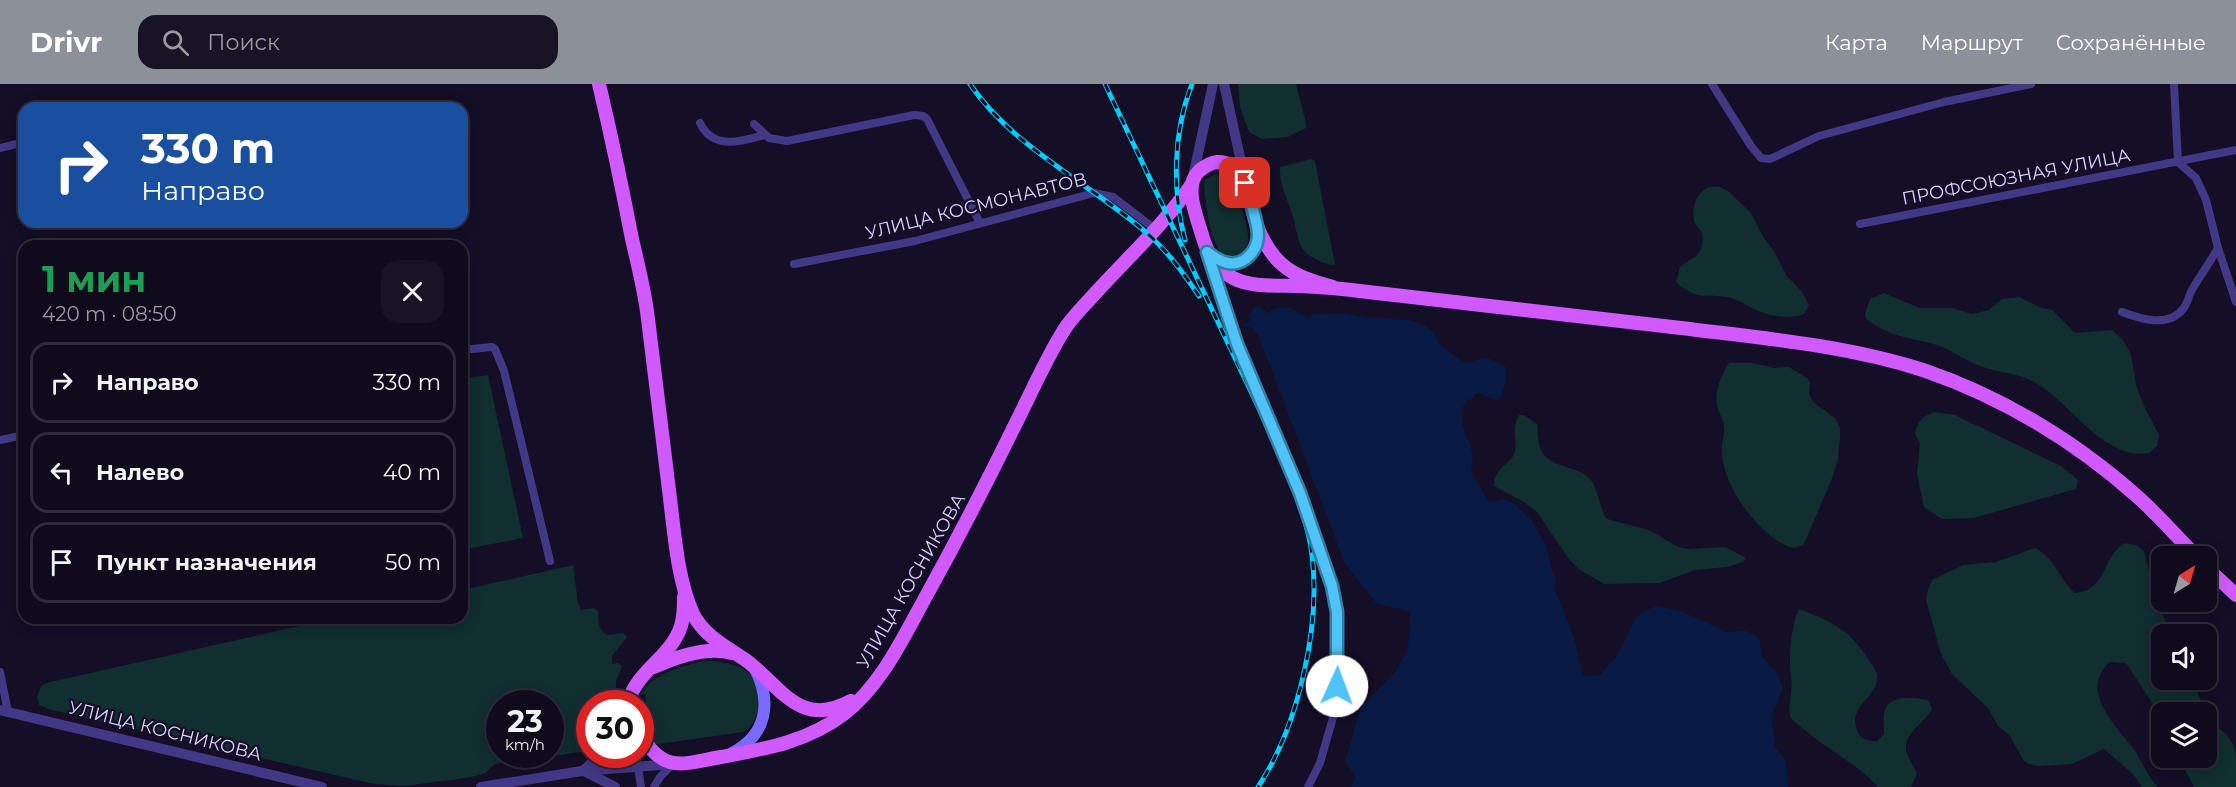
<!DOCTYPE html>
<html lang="ru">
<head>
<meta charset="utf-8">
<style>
	body { margin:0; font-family:Montserrat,sans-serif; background:#181325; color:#f1f3f6; height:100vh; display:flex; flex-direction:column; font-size:22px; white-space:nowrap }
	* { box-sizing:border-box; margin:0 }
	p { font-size:20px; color:#9b9aa3 }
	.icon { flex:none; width:33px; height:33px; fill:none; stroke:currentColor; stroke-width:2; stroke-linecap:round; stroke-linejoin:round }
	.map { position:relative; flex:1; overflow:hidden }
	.details { position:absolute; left:18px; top:156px; width:450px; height:384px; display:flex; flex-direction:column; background:#0f0a1c; border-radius:18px; box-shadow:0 3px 15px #0003,0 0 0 2px #2f2b3b }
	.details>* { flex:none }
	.guide { position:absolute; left:18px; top:18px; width:450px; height:126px; border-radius:18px; box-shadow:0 3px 15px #0003,0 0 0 2px #2f2b3b; background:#1a4fa0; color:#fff; overflow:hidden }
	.needle { width:39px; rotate:37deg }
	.controls { position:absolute; left:2151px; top:462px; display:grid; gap:12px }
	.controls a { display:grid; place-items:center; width:66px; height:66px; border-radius:12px; background:#0f0a1c; box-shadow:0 3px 15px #0003,0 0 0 2px #2f2b3b; font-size:30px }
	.speed { position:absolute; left:486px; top:606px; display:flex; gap:12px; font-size:30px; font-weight:700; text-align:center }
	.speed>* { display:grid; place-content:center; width:78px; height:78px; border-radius:50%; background:#0f0a1c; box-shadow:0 3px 15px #0003,0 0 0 2px #2f2b3b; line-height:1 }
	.speed small { font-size:15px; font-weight:400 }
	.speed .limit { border:9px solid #d22; background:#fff; color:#111 }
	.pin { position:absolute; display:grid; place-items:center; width:51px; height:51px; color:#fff; margin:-26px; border-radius:12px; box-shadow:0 3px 9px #0006 }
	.me { position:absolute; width:66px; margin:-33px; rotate:2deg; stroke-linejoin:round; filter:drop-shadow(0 0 4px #0008) }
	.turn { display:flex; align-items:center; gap:21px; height:126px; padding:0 24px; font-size:27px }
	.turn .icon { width:78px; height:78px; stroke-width:2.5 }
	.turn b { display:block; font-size:42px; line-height:51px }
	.round { display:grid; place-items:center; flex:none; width:63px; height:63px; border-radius:18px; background:#181325 }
	.headline { display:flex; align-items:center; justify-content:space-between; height:102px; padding:0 24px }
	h1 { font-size:36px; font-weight:700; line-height:45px; color:#1e9e55 }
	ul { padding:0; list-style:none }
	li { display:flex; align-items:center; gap:18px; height:81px; margin:0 12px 9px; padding:0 12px; border:3px solid #2f2b3b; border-radius:18px }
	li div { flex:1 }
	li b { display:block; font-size:22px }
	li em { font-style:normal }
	header { display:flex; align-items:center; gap:36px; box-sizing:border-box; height:84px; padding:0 30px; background:#8c9099; color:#fff }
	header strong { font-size:28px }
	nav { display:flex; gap:33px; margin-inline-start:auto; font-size:21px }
	.search { width:420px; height:54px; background:#181325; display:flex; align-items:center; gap:15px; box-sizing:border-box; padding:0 21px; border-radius:18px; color:#9b9aa3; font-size:22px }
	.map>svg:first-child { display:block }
	.green { fill:#112e30; fill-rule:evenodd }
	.water { fill:#081944 }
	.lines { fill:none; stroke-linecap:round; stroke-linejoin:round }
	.minor { stroke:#423886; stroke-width:8 }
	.tertiary { stroke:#423886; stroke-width:10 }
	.secondary { stroke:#7b6aff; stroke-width:12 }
	.primary { stroke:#d05aff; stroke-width:14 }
	.rail-casing { stroke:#00cefe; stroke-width:5 }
	.rail { stroke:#140e26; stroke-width:3; stroke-dasharray:9; stroke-linecap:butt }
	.route-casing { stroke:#337fa1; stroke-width:15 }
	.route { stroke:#4fc3f7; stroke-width:10 }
	.labels { text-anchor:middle; stroke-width:4.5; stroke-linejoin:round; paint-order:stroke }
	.street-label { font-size:18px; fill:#dcd3ff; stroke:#140e26 }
</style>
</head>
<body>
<header>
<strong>Drivr</strong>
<div class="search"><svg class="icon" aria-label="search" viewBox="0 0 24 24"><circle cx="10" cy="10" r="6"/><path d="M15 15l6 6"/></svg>Поиск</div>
<nav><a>Карта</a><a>Маршрут</a><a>Сохранённые</a></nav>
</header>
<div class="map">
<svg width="2236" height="703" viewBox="0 0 2236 703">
	<rect width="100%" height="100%" fill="#140e26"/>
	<!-- green -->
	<g class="green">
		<path d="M 1238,0 L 1296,0 L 1306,39 L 1306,44 L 1288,53 L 1262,55 L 1249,48 L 1240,23 Z"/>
		<path d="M 1311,75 L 1315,77 L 1335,181 C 1324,181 1308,173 1302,164 C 1297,155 1296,143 1293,133 C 1288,116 1279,101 1280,83 Z"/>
		<path d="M 1215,90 L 1231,96 C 1237,110 1252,147 1247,161 C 1245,167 1240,171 1234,174 L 1222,171 C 1208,151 1207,125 1204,102 L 1205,96 Z"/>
		<path d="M 1709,103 L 1720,103 L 1728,107 L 1751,129 L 1764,154 L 1774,167 L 1787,192 L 1802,208 L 1809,221 L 1804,230 C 1790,236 1767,232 1754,225 C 1748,223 1743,218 1737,216 C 1713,206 1700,221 1676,198 L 1680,183 C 1686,177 1698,174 1701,165 C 1702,162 1703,154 1702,151 C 1702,147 1697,143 1695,139 C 1690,126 1696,108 1709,103 Z"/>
		<path d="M 1884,209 L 1920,224 L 1952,224 L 1972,230 L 1989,226 L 2002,215 L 2019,213 L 2042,224 L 2052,226 L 2075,249 L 2112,246 L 2123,256 L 2131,270 L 2136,301 L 2144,322 L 2159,351 L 2157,362 L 2149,369 C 2104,377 2071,319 2036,299 C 2019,289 1998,289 1980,282 C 1967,277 1955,269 1943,263 C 1924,256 1904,255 1886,247 C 1879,244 1872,239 1866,235 L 1865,230 L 1870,215 Z"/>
		<path d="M 1729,279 L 1753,279 L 1774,284 L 1789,283 L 1807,294 L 1810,298 L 1809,309 L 1813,318 L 1835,334 L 1840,343 L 1840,353 L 1838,376 L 1831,397 L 1804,460 C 1793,468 1784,461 1775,455 C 1750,438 1719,394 1722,362 C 1722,356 1725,351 1724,344 C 1724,336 1719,330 1717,322 C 1714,306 1721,293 1729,279 Z"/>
		<path d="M 488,291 L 523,454 L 462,466 L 462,295 Z"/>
		<path d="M 1934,328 L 1955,331 L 2061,382 L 2078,396 L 2076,405 L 1974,434 L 1942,435 L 1924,423 L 1917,390 L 1920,359 L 1915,350 C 1917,338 1922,333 1934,328 Z"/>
		<path d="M 1519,331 L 1524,331 L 1537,340 C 1538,348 1538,361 1542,368 C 1552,385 1578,381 1590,395 C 1597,403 1600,421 1604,431 L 1607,435 L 1649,446 L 1678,463 L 1688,465 L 1725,463 L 1746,474 L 1743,478 L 1727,483 L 1695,486 L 1660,499 L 1604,500 L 1580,486 L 1568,474 L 1537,428 L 1524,418 L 1494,402 C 1495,382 1509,382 1514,370 C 1519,356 1510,347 1519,331 Z"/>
		<path d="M 2125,459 L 2136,461 L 2144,467 L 2152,499 L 2170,550 L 2162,550 L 2162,596 L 2191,596 L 2212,639 L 2227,651 L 2233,660 L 2236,671 L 2236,703 L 2194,703 L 2179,674 L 2206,674 L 2206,628 L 2162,628 L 2161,638 L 2151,617 L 2126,579 L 2110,578 C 2079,605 2114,640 2132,663 C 2142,676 2147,692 2158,703 L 2142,703 L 2133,690 L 2104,665 L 2072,680 L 2039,682 L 2029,680 L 2024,677 L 2010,652 L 1998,642 L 1988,624 L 1952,590 L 1941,570 L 1926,516 L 1928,506 L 1932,496 L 1963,481 L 1996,478 L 2035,464 C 2054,473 2060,496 2075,509 C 2109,506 2101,472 2125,459 Z"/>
		<path d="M 573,481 L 578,519 L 581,526 L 594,524 L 598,528 C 598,539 598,544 607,551 L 623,549 L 627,553 L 612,572 L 612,580 L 618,579 L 622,582 L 616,598 L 616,605 L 607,619 L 590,620 L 589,665 L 581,668 L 547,673 L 540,678 L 519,675 L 495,680 L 485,689 L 472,693 L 405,702 L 374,700 L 48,625 L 39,621 L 37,613 L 41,602 L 46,599 L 335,534 L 462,534 L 462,506 ZM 500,620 L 550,620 L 550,670 L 500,670 Z"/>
		<path d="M 1799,525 C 1831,537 1850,546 1868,575 C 1871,580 1876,586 1877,591 C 1881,612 1845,622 1858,648 C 1861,656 1869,657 1877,657 L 1884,650 C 1884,643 1883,635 1884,629 C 1888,610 1914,613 1928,616 L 1932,625 C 1926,638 1905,648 1906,664 C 1906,672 1914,681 1917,690 L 1911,703 L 1878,703 C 1858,680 1829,667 1805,646 C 1801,643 1794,638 1791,634 C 1786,624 1794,605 1791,593 C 1788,576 1791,540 1799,525 Z"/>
		<path d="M 703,577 C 736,576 772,590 757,630 C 754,637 751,645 743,648 L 652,661 L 641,644 L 641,620 L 646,617 L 645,610 L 640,611 C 655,588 678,584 703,577 Z"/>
	</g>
	<!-- water -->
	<path class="water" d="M 1259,222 L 1270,230 L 1271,226 C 1291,219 1292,226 1309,234 L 1313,230 L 1343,229 L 1369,234 L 1410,236 L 1424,241 L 1434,248 L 1438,259 L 1462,277 L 1467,279 L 1479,275 L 1490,275 L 1505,282 C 1509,291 1504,307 1499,316 L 1492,315 L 1479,309 L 1474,311 L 1472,316 L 1468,315 C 1452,334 1471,353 1473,373 C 1473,378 1471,383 1471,387 L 1487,415 L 1491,418 L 1505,415 L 1515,420 L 1531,436 L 1546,460 L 1552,487 L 1556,495 L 1555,506 L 1574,553 L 1583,592 L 1600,591 L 1618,570 L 1637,532 L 1656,522 L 1681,527 L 1727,548 L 1746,546 L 1759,554 L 1763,573 L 1778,591 L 1783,604 L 1772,632 L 1775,662 L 1786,677 L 1789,703 L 1351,703 L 1356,694 L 1345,677 L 1361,623 L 1395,588 L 1408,565 L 1410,528 L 1376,519 L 1344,478 L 1259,253 L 1251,243 L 1241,243 L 1251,235 L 1249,231 L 1254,224 Z"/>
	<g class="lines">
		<!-- minor -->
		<g class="minor">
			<path d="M 1712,0 L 1751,62 L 1761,74 L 1770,75 L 1819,52 L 1944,18 L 2031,0"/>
			<path d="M 2174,0 L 2178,78 L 2196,94 L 2206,116 L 2218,164 L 2236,218"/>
			<path d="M 700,39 C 713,66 740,58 764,51"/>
			<path d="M 754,40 L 769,54 L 787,57 L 914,31 L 923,32 L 927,35 L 980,139"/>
			<path d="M 0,64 L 24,58"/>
			<path d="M 1860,140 L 2236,66"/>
			<path d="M 1210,177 L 1237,260 L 1300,409 L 1332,502 L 1337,528 L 1338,578 L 1334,630 L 1320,679 L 1308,703"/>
			<path d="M 794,180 L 915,157 L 1094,109 L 1113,113 L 1155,145"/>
			<path d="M 2122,228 C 2141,235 2168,244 2183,225 C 2188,219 2189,210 2193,204 C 2201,191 2210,178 2218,164"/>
			<path d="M 462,266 L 492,263 L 495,265 L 504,287 L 550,477"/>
			<path d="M 0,356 L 24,351"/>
			<path d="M 0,588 L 8,628"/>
			<path d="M 636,670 L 641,703"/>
			<path d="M 654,703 L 660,693 L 673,680"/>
		</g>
		<!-- tertiary -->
		<g class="tertiary">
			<path d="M 1224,0 L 1245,96"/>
			<path d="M 1193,93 L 1213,0"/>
			<path d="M 1212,172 L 1226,179 L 1243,177 C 1254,169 1258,158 1257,144"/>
			<path d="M 0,626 L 322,703"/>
			<path d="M 583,687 L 601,670"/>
			<path d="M 586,688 L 615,703"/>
			<path d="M 481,703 L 582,687 L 673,680"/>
		</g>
		<!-- secondary -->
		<path class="secondary" d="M 732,669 C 767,651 772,618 755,585"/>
		<!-- primary -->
		<g class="primary">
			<path d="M 599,0 C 611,51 622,103 632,155 C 638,181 645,208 648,235 C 655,292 662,349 669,406 C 674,445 677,495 693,530 C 705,553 727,563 747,577 C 781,603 800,645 851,617"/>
			<path d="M 1333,203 C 1311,197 1289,191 1274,172 C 1267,163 1261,153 1257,142 C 1249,122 1249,77 1217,78 C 1210,79 1205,82 1199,87 C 1183,102 1197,133 1202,151 C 1207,169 1216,185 1233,194 C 1252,204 1279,201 1300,202 C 1323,203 1346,205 1368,208 C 1472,220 1577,232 1681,244 C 1761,254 1845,261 1923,286 C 2002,313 2076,358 2139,414 C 2159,432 2177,453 2196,472"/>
			<path d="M 2206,483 L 2236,511"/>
			<path d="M 654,583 C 676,573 708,562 732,569"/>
			<path d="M 628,620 C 635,587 671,574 681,542 C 684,533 684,523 684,513"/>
			<path d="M 640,650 C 664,690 682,680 721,673 C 765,665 807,658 844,630 C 881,601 902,556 924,516 C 955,460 984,404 1012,347 C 1029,314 1044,278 1064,246 C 1071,235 1081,225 1090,215 C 1124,177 1163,142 1192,100"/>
		</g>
		<!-- rail casing -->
		<g class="rail-casing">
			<g id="rail">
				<path d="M 970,0 C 1013,64 1093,101 1149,151 C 1169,169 1184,190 1199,212"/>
				<path d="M 1105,0 L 1281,371 C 1293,403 1308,437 1312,471 C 1321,543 1298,643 1258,703"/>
				<path d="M 1185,156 C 1172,106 1173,48 1192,0"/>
			</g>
		</g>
		<!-- rail -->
		<use href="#rail" class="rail"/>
	</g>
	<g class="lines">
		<!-- route casing -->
		<g class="route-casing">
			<path id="route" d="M 1245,99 C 1249,115 1257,133 1258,150 C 1258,166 1245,182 1228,179 C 1220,178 1213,172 1207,168 L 1237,260 L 1300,409 L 1332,502 L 1337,528 L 1337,602"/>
		</g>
		<!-- route -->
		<use href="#route" class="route"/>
	</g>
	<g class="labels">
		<!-- street labels -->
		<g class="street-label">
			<text transform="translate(2016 93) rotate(-11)" y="6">ПРОФСОЮЗНАЯ УЛИЦА</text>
			<text transform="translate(976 122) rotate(-14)" y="6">УЛИЦА КОСМОНАВТОВ</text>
			<text transform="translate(911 497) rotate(-60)" y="6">УЛИЦА КОСНИКОВА</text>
			<text transform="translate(165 647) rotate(14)" y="6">УЛИЦА КОСНИКОВА</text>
		</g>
	</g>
</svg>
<div class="controls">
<a><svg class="needle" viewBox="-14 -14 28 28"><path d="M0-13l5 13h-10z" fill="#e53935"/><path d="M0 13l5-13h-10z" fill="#9b9aa3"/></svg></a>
<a><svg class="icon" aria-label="sound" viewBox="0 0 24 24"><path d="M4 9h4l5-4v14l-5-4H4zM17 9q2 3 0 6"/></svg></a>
<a><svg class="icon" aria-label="layers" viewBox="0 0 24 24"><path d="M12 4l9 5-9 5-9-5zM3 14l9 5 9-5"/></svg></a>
</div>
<div class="speed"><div>23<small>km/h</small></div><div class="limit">30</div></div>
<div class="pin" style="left:1245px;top:99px;background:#d93025"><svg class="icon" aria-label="arrive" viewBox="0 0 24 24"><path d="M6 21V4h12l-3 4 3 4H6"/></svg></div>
<svg class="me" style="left:1337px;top:602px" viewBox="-20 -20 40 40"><circle r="19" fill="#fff"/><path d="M0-13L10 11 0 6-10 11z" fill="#4fc3f7"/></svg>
<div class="guide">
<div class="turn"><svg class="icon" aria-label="right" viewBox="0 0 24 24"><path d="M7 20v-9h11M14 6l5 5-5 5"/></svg><div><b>330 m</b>Направо</div></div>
</div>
<section class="details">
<div class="headline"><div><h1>1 мин</h1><p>420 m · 08:50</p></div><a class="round"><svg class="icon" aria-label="close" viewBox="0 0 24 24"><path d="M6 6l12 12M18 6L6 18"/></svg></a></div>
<ul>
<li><svg class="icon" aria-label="right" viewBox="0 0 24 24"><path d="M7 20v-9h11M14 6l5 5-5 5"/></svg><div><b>Направо</b></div><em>330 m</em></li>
<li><svg class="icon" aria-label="left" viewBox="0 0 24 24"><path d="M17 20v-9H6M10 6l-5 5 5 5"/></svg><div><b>Налево</b></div><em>40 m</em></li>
<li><svg class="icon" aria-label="arrive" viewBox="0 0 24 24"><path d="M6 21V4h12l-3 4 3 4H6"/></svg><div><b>Пункт назначения</b></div><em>50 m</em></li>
</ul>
</section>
</div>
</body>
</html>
